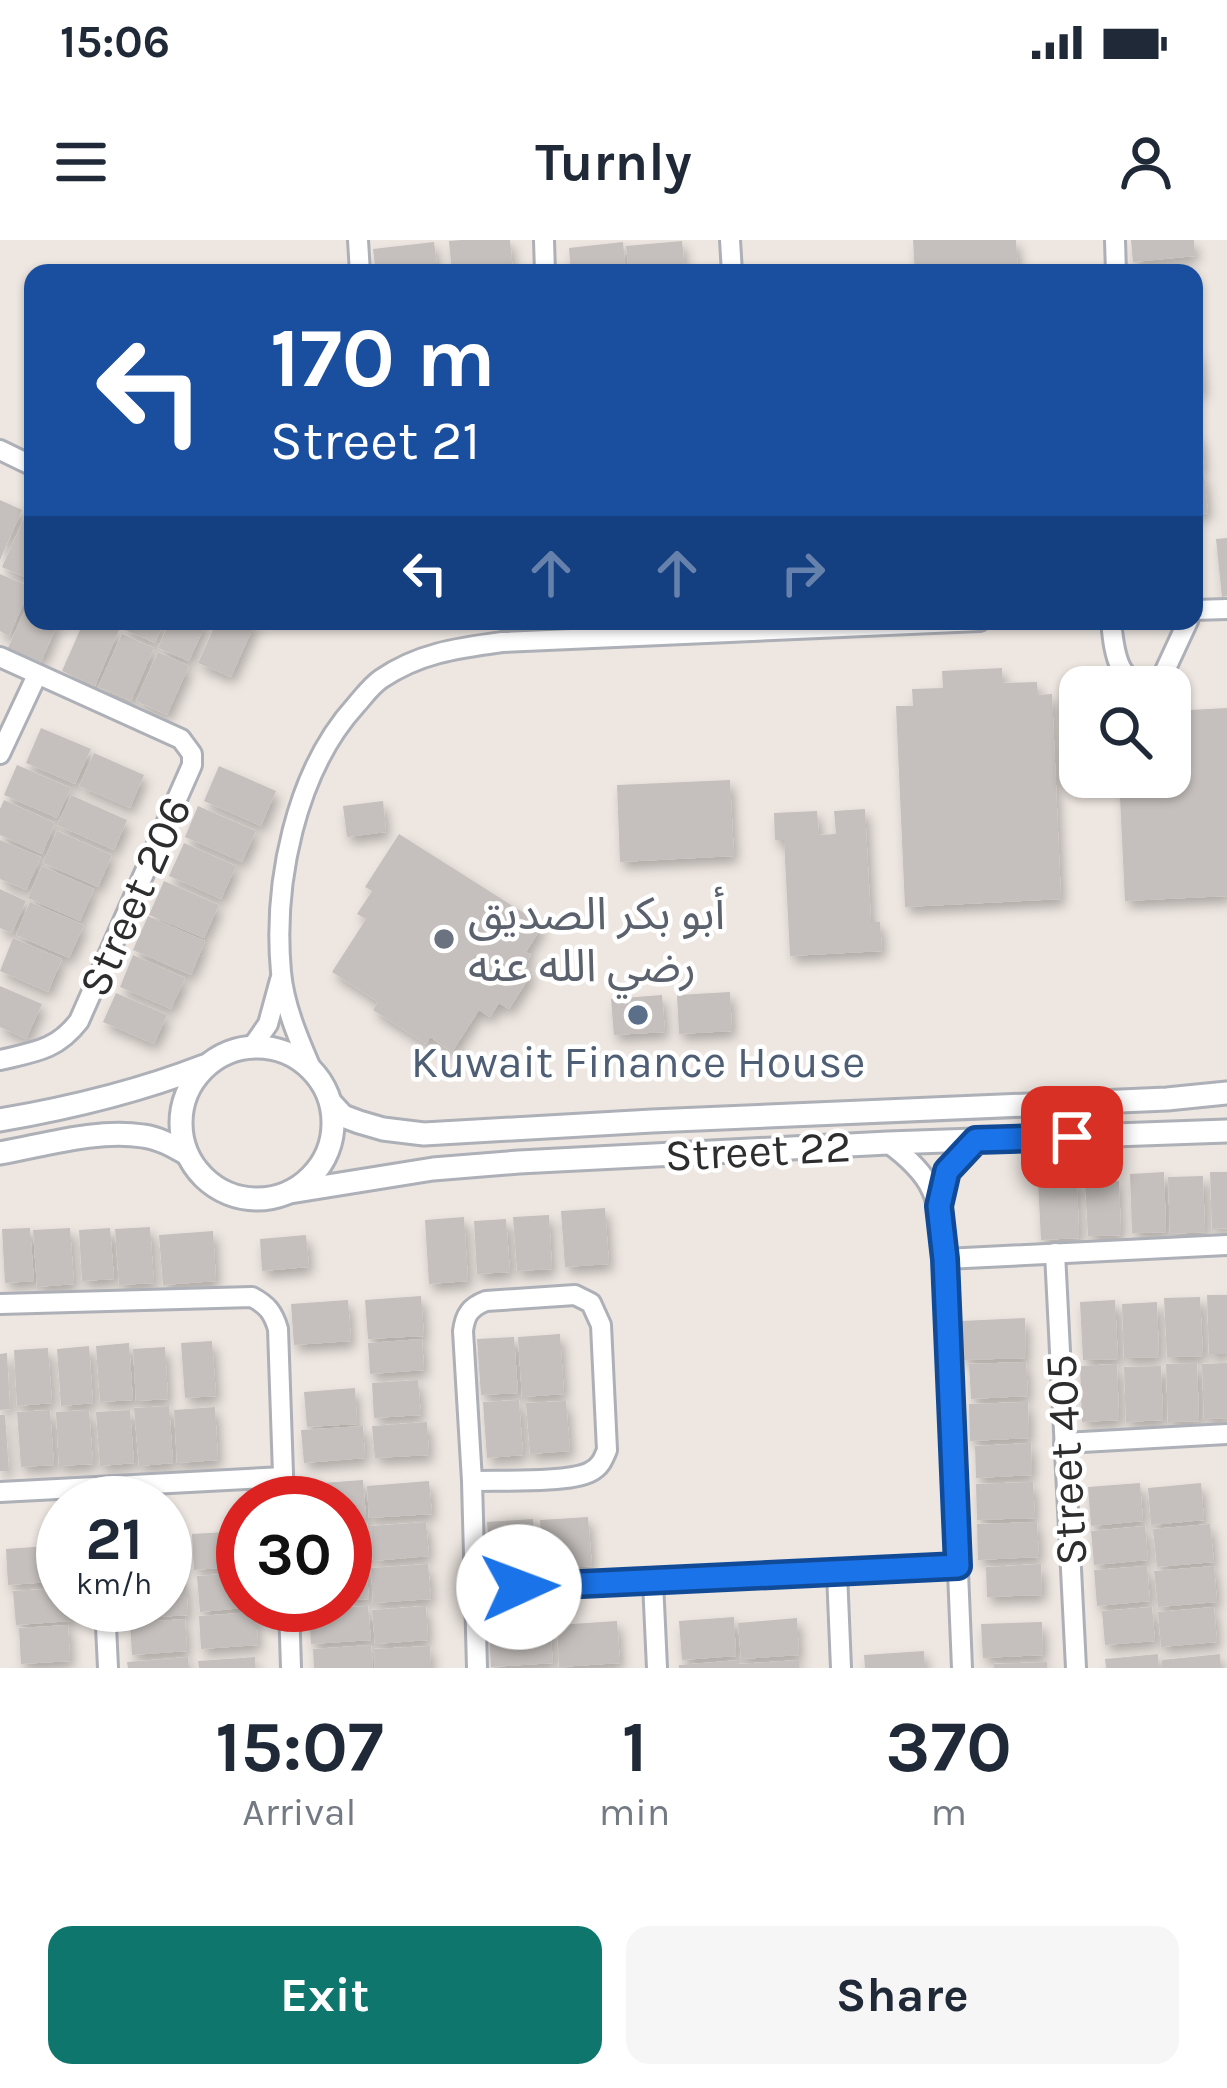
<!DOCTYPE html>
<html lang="en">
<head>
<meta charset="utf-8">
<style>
	body { margin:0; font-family:Karla,"Noto Sans Arabic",sans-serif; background:#f6f6f7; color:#1f2937; height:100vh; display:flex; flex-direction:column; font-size:45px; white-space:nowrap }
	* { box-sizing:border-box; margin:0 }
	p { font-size:39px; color:#747a83 }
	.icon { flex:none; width:66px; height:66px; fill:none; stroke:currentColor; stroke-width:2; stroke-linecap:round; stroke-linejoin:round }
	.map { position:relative; height:1428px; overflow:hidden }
	.sheet { display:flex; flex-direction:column; background:#fff; flex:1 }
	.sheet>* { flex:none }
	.hud { position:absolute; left:24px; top:24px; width:1179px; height:366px; border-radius:24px; box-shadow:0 3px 9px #0004; background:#1a4fa0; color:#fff; overflow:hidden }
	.tools { position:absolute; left:1059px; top:426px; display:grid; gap:24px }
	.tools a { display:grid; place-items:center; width:132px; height:132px; border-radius:24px; background:#fff; box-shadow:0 3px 9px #0004; font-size:60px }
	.speed { position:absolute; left:36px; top:1236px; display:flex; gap:24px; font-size:60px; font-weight:700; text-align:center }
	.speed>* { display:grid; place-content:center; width:156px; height:156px; border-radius:50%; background:#fff; box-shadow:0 3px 9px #0004; line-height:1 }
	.speed small { font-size:30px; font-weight:400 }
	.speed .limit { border:18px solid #d22; background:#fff; color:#111 }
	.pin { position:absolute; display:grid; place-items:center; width:102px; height:102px; color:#fff; margin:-51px; border-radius:24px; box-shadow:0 6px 18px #0006 }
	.me { position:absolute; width:132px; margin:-66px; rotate:88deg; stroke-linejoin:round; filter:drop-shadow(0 0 9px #0008) }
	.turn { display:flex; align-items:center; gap:42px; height:252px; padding:0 48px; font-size:54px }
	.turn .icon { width:156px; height:156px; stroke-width:2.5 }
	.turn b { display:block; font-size:84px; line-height:102px }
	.lanes { display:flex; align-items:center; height:114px; padding:0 48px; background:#0003; justify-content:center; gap:60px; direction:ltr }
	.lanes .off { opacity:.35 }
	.eta { display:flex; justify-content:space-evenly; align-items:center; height:204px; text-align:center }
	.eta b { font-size:72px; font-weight:700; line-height:84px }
	.button { display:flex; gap:24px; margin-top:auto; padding:24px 48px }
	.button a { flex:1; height:138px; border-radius:24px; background:#0f766e; color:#fff; font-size:48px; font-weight:700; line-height:138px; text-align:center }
	.button a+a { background:#f6f6f7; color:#1f2937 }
	.status { display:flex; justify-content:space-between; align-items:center; height:84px; padding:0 60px; background:#fff; direction:ltr }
	.status svg { height:33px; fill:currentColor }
	header { display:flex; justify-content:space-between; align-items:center; height:156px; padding:0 48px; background:#fff; font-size:54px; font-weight:700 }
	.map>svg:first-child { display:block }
	.building { fill:#c5c0bd; filter:url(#shadow) }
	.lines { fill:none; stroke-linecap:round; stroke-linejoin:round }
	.minor-casing { stroke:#adb0b7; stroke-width:24 }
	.tertiary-casing { stroke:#adb0b7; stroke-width:27 }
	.minor { stroke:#fff; stroke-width:18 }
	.tertiary { stroke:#fff; stroke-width:21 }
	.route-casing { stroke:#114b97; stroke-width:30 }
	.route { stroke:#1a73e8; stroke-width:21 }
	.worship-dot { fill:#6b7280; stroke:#fff; stroke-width:4.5 }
	.service-dot { fill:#5c6f8a; stroke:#fff; stroke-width:4.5 }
	.labels { text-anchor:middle; stroke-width:9; stroke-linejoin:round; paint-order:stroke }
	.street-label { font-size:45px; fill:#2d2d2d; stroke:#fff }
	.worship-label { font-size:45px; fill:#5b616d; stroke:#fff; text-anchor:start }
	.service-label { font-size:45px; fill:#4e5e75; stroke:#fff }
</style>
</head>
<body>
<div class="status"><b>15:06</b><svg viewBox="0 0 49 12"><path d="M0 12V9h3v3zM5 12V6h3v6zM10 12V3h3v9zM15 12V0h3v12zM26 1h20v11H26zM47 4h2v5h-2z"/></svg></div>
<header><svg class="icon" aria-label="menu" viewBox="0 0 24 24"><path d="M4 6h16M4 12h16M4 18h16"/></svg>Turnly<svg class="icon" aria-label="person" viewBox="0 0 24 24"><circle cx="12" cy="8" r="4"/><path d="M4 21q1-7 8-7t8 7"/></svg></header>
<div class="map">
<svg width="1227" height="1428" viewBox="0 0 1227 1428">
	<defs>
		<filter id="shadow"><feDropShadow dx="4" dy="7" stdDeviation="6" flood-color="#0004"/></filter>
	</defs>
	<rect width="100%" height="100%" fill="#ede6e1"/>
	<!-- building -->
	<g class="building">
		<path d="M 461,0 L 510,0 L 513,32 L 452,33 L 449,1 Z"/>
		<path d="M 913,0 L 1016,0 L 1018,33 L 915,33 Z"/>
		<path d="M 1131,0 L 1194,0 L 1195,16 L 1133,22 Z"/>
		<path d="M 682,1 L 685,33 L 629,33 L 626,6 Z"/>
		<path d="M 434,2 L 438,33 L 376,33 L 373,9 Z"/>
		<path d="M 623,2 L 626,33 L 571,33 L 569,8 Z"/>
		<path d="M 1199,112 L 1203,151 L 1194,152 L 1194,113 Z"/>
		<path d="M 1194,195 L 1200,195 L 1204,229 L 1194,230 Z"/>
		<path d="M 1204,234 L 1208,273 L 1194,275 L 1194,235 Z"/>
		<path d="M 0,260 L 22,270 L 0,320 Z"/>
		<path d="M 26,274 L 33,277 L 33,341 L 2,327 Z"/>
		<path d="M 1227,298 L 1227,356 L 1222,357 L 1216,299 Z"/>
		<path d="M 0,334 L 31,347 L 9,396 L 0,391 Z"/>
		<path d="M 33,352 L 33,381 L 59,381 L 41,422 L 8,408 Z"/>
		<path d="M 84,381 L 98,381 L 119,390 L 95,446 L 62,431 Z"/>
		<path d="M 127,381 L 164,381 L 155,403 L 123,389 Z"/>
		<path d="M 170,381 L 207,381 L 189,421 L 158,408 Z"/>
		<path d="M 217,381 L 256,381 L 231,437 L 198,423 Z"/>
		<path d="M 122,394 L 154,408 L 131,461 L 98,447 Z"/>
		<path d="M 158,412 L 189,426 L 167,475 L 136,461 Z"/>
		<path d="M 1002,428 L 1003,443 L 1037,442 L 1038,455 L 1052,454 L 1061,659 L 905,667 L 896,466 L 913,466 L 912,449 L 943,448 L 942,431 Z"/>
		<path d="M 1227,468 L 1227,656 L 1125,661 L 1119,537 L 1170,537 L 1170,524 L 1179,524 L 1177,490 L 1170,491 L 1170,471 Z"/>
		<path d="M 41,488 L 91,509 L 75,544 L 26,523 Z"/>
		<path d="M 94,513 L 144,535 L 130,568 L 79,546 Z"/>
		<path d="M 17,525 L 71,548 L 57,578 L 4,555 Z"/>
		<path d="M 219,526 L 276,551 L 261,586 L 204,561 Z"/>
		<path d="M 730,540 L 734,616 L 620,622 L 617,545 Z"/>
		<path d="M 71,555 L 127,580 L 114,610 L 57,585 Z"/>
		<path d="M 4,560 L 55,583 L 42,614 L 0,595 L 0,569 Z"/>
		<path d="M 383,561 L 386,592 L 347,597 L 343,566 Z"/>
		<path d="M 198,566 L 256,591 L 242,622 L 185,597 Z"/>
		<path d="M 865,569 L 871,682 L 880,682 L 882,711 L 790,716 L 784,600 L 775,600 L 774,573 L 817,571 L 819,595 L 836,594 L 834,571 Z"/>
		<path d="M 57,591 L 112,615 L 98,647 L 43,623 Z"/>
		<path d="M 399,594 L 543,685 L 526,712 L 531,715 L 524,726 L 533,732 L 509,769 L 499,763 L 490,777 L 479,770 L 452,812 L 430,797 L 426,804 L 373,770 L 378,762 L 332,732 L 366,679 L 357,674 L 372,651 L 365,647 Z"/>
		<path d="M 0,600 L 41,617 L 26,650 L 0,639 Z"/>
		<path d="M 184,603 L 236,626 L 221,659 L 169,636 Z"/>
		<path d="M 42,626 L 94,649 L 80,681 L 28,658 Z"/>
		<path d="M 164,641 L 219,665 L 204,698 L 149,675 Z"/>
		<path d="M 0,649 L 26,661 L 12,693 L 0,688 Z"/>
		<path d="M 30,662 L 84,685 L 69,718 L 16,695 Z"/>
		<path d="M 148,676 L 205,701 L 191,735 L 133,710 Z"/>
		<path d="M 13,698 L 62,719 L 48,752 L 0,731 Z"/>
		<path d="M 133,715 L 185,738 L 171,769 L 120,747 Z"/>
		<path d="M 0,746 L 42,764 L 26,799 L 0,787 Z"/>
		<path d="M 730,752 L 732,791 L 679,794 L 677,755 Z"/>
		<path d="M 116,753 L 167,775 L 154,804 L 103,782 Z"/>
		<path d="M 662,755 L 665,792 L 614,795 L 611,759 Z"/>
		<path d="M 1164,932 L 1166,992 L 1132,993 L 1130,934 Z"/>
		<path d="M 1210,932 L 1227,932 L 1227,988 L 1212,989 Z"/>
		<path d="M 1203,936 L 1205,992 L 1170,994 L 1168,937 Z"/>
		<path d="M 1077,939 L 1079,998 L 1041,1000 L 1038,941 Z"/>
		<path d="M 1119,941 L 1121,995 L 1088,996 L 1085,942 Z"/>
		<path d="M 605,968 L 609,1024 L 565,1027 L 561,971 Z"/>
		<path d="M 549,975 L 552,1029 L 517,1031 L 513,977 Z"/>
		<path d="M 464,977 L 468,1041 L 429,1044 L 425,980 Z"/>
		<path d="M 506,979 L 510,1032 L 477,1034 L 474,981 Z"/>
		<path d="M 150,987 L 154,1043 L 119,1045 L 115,989 Z"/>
		<path d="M 30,988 L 34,1041 L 5,1043 L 2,989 Z"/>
		<path d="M 70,988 L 74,1044 L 37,1047 L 33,990 Z"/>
		<path d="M 110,988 L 114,1039 L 82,1041 L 79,990 Z"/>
		<path d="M 213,991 L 216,1041 L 163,1045 L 159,995 Z"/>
		<path d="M 306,995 L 309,1027 L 262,1031 L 260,999 Z"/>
		<path d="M 1207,1055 L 1227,1055 L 1227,1114 L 1209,1114 Z"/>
		<path d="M 421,1056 L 424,1096 L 368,1099 L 365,1060 Z"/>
		<path d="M 1200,1057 L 1203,1116 L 1167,1117 L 1164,1058 Z"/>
		<path d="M 348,1060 L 351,1101 L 294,1105 L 291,1064 Z"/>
		<path d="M 1115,1060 L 1118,1119 L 1083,1120 L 1080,1062 Z"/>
		<path d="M 1157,1062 L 1159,1117 L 1124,1118 L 1122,1064 Z"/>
		<path d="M 1025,1078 L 1026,1118 L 963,1120 L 961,1081 Z"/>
		<path d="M 560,1094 L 564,1154 L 522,1157 L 518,1097 Z"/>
		<path d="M 514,1097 L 518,1153 L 481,1155 L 477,1099 Z"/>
		<path d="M 422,1099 L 424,1130 L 370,1134 L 368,1103 Z"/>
		<path d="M 212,1101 L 216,1156 L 185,1158 L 181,1103 Z"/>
		<path d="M 129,1103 L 133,1160 L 100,1162 L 96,1106 Z"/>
		<path d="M 89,1106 L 93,1163 L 61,1166 L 57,1109 Z"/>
		<path d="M 165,1107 L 168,1159 L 136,1161 L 133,1109 Z"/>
		<path d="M 48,1108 L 52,1163 L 17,1166 L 14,1110 Z"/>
		<path d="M 7,1113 L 10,1169 L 0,1170 L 0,1114 Z"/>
		<path d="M 1026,1122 L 1028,1156 L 971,1159 L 969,1124 Z"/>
		<path d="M 1197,1123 L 1199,1181 L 1168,1182 L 1166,1124 Z"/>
		<path d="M 1227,1123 L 1227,1178 L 1204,1179 L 1202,1124 Z"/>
		<path d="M 1117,1124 L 1119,1180 L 1082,1182 L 1080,1126 Z"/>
		<path d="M 1161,1126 L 1163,1180 L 1126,1182 L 1124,1127 Z"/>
		<path d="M 418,1140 L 421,1175 L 374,1178 L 372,1143 Z"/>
		<path d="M 355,1148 L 357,1184 L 307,1187 L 304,1152 Z"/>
		<path d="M 519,1160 L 523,1215 L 487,1218 L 483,1162 Z"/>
		<path d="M 566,1161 L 570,1211 L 530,1214 L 526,1163 Z"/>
		<path d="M 1028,1162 L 1029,1198 L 970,1201 L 969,1164 Z"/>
		<path d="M 169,1166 L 173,1223 L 139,1226 L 134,1168 Z"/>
		<path d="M 215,1167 L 218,1220 L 177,1223 L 174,1170 Z"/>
		<path d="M 50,1170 L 54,1225 L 21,1227 L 17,1172 Z"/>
		<path d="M 89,1170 L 93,1224 L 59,1226 L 56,1172 Z"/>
		<path d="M 130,1170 L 134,1223 L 100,1226 L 96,1172 Z"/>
		<path d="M 0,1175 L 5,1175 L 9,1231 L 0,1231 Z"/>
		<path d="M 427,1182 L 429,1215 L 375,1218 L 372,1186 Z"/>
		<path d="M 363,1186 L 365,1218 L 304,1223 L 301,1190 Z"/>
		<path d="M 1031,1203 L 1032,1235 L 976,1238 L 975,1206 Z"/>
		<path d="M 363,1240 L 366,1277 L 345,1278 L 345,1263 L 309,1263 L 308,1244 Z"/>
		<path d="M 429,1241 L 432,1274 L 369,1278 L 367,1246 Z"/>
		<path d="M 1033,1242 L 1035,1278 L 977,1280 L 976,1244 Z"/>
		<path d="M 1140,1243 L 1143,1281 L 1091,1286 L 1088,1247 Z"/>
		<path d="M 1201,1243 L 1204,1280 L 1151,1285 L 1148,1248 Z"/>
		<path d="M 588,1277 L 592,1326 L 543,1330 L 540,1280 Z"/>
		<path d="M 533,1279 L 537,1331 L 491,1334 L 487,1282 Z"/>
		<path d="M 367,1282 L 369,1317 L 345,1318 L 345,1283 Z"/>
		<path d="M 426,1282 L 429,1316 L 373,1321 L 371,1286 Z"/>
		<path d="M 1037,1282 L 1039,1317 L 978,1320 L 977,1284 Z"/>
		<path d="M 1210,1284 L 1214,1322 L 1157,1327 L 1153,1289 Z"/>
		<path d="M 1145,1286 L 1148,1320 L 1094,1325 L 1091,1291 Z"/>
		<path d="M 243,1291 L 243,1326 L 194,1330 L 192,1294 Z"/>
		<path d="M 63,1305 L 63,1341 L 8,1345 L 6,1309 Z"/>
		<path d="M 366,1324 L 369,1359 L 345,1360 L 345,1326 Z"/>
		<path d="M 428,1324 L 431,1359 L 373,1363 L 371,1328 Z"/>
		<path d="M 1041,1324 L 1042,1355 L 987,1357 L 986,1327 Z"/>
		<path d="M 1147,1326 L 1150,1361 L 1097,1366 L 1094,1330 Z"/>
		<path d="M 1214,1326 L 1217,1362 L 1158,1367 L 1154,1331 Z"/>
		<path d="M 243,1333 L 243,1368 L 200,1372 L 197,1336 Z"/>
		<path d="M 186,1339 L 188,1375 L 127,1379 L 126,1365 L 165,1365 L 165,1340 Z"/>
		<path d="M 63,1348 L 63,1365 L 69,1365 L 71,1381 L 16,1385 L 13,1351 Z"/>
		<path d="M 368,1366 L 371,1400 L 311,1404 L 309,1370 Z"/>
		<path d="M 426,1366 L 428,1400 L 375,1404 L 372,1370 Z"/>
		<path d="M 1152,1367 L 1155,1401 L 1105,1405 L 1102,1371 Z"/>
		<path d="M 1214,1367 L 1217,1402 L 1161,1407 L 1158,1372 Z"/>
		<path d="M 256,1372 L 258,1405 L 201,1409 L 199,1376 Z"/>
		<path d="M 734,1377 L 736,1416 L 682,1420 L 679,1381 Z"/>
		<path d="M 797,1378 L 799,1415 L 741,1419 L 738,1383 Z"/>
		<path d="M 185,1379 L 187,1411 L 132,1415 L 130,1383 Z"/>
		<path d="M 617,1381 L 620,1423 L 559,1427 L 557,1385 Z"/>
		<path d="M 1042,1382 L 1043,1415 L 983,1418 L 981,1384 Z"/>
		<path d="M 68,1385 L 70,1421 L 21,1424 L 19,1388 Z"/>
		<path d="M 550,1387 L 553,1423 L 491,1427 L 489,1391 Z"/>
		<path d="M 371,1405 L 373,1428 L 314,1428 L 313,1409 Z"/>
		<path d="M 430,1406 L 431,1428 L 375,1428 L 374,1409 Z"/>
		<path d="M 924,1411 L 925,1428 L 865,1428 L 864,1415 Z"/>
		<path d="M 1158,1414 L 1159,1428 L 1106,1428 L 1105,1419 Z"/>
		<path d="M 1220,1414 L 1221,1428 L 1162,1428 L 1162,1420 Z"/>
		<path d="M 188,1417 L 189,1428 L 128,1428 L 127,1422 Z"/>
		<path d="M 255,1417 L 255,1428 L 199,1428 L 198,1421 Z"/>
		<path d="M 739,1420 L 739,1424 L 799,1420 L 799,1428 L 679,1428 L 679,1425 Z"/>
		<path d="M 1047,1422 L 1047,1428 L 994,1428 L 994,1424 Z"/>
	</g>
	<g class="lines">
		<!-- minor casing -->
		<g class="minor-casing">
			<g id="minor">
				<path d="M 358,0 L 360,33"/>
				<path d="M 544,0 L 545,33"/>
				<path d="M 730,0 L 732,33"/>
				<path d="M 1115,0 L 1116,33"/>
				<path d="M 0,210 L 33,226"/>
				<path d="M 1194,370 L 1227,369"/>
				<path d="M 1111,381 C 1114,411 1117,451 1158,443 L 1162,437 L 1188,381"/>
				<path d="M 0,417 L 181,499 L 192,514 L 192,525 L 79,781 C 57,810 34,812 0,820"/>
				<path d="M 0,514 L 37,435"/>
				<path d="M 252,807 L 268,784 L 280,740"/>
				<path d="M 311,828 C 298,798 284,765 281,732 C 273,644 295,532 356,465 C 364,456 371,446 381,439 C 419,413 458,408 502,402 L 980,381"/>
				<path d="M 888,903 C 939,940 938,961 945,1019 L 962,1428"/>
				<path d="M 939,966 L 947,931 L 977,900"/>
				<path d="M 1055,1013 L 1076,1428"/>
				<path d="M 945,1019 L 1227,1005"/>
				<path d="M 0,1064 L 252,1057 C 267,1065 273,1072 278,1089 L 284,1263"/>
				<path d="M 1064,1203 L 1227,1194"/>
				<path d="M 472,1241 C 498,1240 569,1243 590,1232 C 600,1227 603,1220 607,1210 L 601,1085 L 591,1063 L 575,1055 L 486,1061 C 470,1067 465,1075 463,1091 L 472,1241 L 477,1428"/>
				<path d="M 0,1252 L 283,1237"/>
				<path d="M 837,1333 L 841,1428"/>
				<path d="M 653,1342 L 657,1428"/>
				<path d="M 475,1349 L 958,1326"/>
				<path d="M 105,1365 L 108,1428"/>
				<path d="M 289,1365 L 291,1428"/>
			</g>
		</g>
		<!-- tertiary casing -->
		<g class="tertiary-casing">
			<g id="tertiary">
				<circle cx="257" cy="883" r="76"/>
				<path d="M 332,864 L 343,876 L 359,882 L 383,889 L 424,894 L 652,881 L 1167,859 L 1227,853"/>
				<path d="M 0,880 C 70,868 137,852 204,826"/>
				<path d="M 0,913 C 45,905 97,889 143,896 C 159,898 173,906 187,914"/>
				<path d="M 290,952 L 433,929 L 519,922 L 888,903 L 1227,891"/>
			</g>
		</g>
		<!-- minor -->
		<use href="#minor" class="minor"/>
		<!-- tertiary -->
		<use href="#tertiary" class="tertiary"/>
	</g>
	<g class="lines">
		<!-- route casing -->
		<g class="route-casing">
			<path id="route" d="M 519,1347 L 958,1326 L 945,1019 L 939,966 L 947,931 L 976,900 L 1072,897"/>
		</g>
		<!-- route -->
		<use href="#route" class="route"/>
	</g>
	<!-- markers -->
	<circle class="worship-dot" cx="444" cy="699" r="12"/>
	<circle class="service-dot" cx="638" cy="775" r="12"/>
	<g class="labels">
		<!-- street labels -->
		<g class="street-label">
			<text transform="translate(134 656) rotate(-66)" y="16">Street 206</text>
			<text transform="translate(758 910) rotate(-3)" y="16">Street 22</text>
			<text transform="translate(1065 1220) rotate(-93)" y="16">Street 405</text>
		</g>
		<!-- worship labels -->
		<g class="worship-label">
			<text x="468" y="689">أبو بكر الصديق<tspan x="468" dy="52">رضي الله عنه</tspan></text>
		</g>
		<!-- service labels -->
		<g class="service-label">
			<text x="638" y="837">Kuwait Finance House</text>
		</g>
	</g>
</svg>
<div class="tools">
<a><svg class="icon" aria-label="search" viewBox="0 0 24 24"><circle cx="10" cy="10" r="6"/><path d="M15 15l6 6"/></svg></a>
</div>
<div class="speed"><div>21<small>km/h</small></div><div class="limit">30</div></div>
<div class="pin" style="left:1072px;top:897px;background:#d93025"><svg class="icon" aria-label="arrive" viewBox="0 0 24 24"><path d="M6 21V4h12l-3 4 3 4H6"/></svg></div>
<svg class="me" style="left:519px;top:1347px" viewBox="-20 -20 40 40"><circle r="19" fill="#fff"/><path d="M0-13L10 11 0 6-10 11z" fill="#1a73e8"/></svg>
<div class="hud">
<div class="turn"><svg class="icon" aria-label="left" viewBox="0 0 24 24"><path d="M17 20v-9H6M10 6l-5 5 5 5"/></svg><div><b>170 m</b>Street 21</div></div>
<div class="lanes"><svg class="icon" aria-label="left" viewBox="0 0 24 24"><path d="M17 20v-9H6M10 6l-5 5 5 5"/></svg><svg class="icon off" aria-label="ahead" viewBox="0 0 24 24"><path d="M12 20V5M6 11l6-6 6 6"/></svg><svg class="icon off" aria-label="ahead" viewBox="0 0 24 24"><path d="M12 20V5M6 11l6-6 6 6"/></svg><svg class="icon off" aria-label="right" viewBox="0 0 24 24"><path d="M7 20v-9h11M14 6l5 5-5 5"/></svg></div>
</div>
</div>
<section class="sheet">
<div class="eta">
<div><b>15:07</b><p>Arrival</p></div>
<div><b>1</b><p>min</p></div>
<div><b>370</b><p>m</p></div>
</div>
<div class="button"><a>Exit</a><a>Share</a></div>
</section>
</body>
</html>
